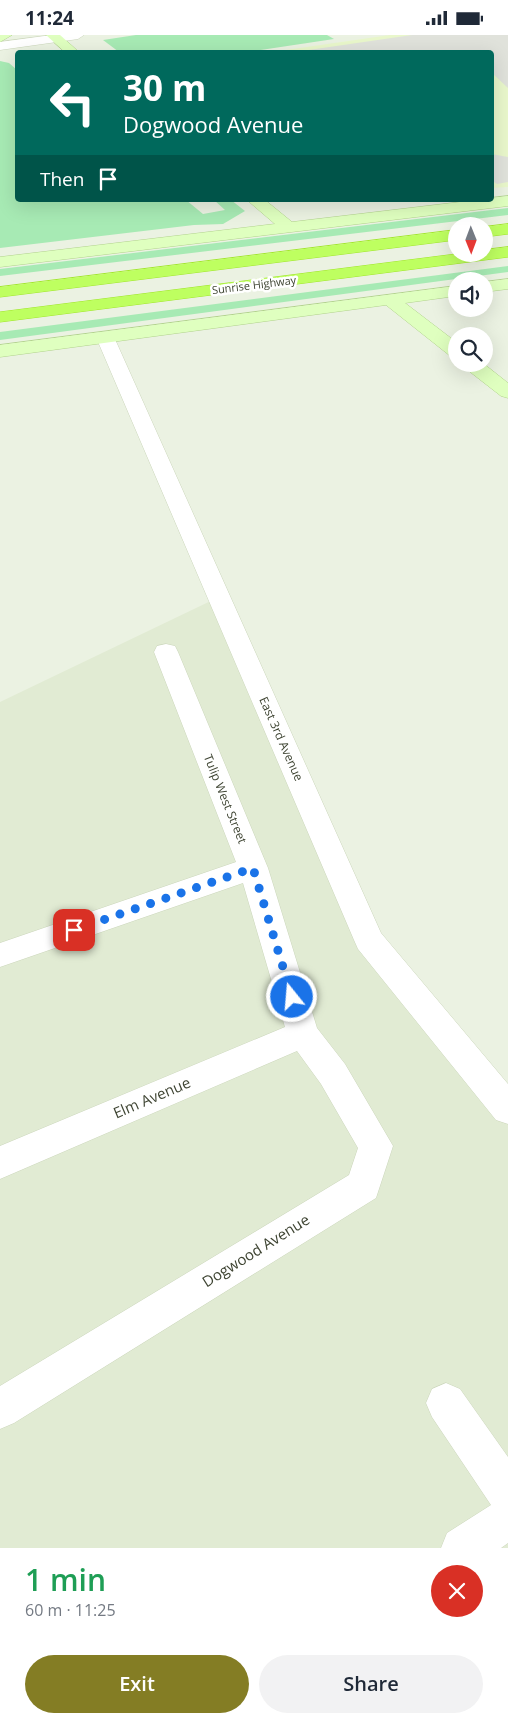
<!DOCTYPE html>
<html lang="en">
<head>
<meta charset="utf-8">
<style>
	body { margin:0; font-family:"Open Sans",sans-serif; background:#f2f2f3; color:#1f2937; height:100vh; display:flex; flex-direction:column; font-size:19px; white-space:nowrap }
	* { box-sizing:border-box; margin:0 }
	p { font-size:16px; color:#747a83 }
	.icon { flex:none; width:28px; height:28px; fill:none; stroke:currentColor; stroke-width:2; stroke-linecap:round; stroke-linejoin:round }
	.map { position:relative; height:1513px; overflow:hidden }
	.details { display:flex; flex-direction:column; background:#fff; flex:1 }
	.details>* { flex:none }
	.top-card { position:absolute; left:15px; top:15px; width:479px; height:152px; border-radius:5px; box-shadow:0 5px 20px #0002; background:#00695c; color:#fff; overflow:hidden }
	.needle { width:32px; rotate:179deg }
	.tools { position:absolute; left:448px; top:182px; display:grid; gap:10px }
	.tools a { display:grid; place-items:center; width:45px; height:45px; border-radius:50%; background:#fff; box-shadow:0 5px 20px #0002; font-size:25px }
	.pin { position:absolute; display:grid; place-items:center; width:42px; height:42px; color:#fff; margin:-21px; border-radius:10px; box-shadow:0 2px 8px #0006 }
	.me { position:absolute; width:55px; margin:-28px; rotate:343deg; stroke-linejoin:round; filter:drop-shadow(0 0 4px #0008) }
	.turn { display:flex; align-items:center; gap:18px; height:105px; padding:0 25px; font-size:22px }
	.turn .icon { width:65px; height:65px; stroke-width:2.5 }
	.turn b { display:block; font-size:35px; line-height:42px }
	.then { display:flex; align-items:center; height:48px; padding:0 25px; background:#0003; gap:10px; font-size:19px }
	.round { display:grid; place-items:center; flex:none; width:52px; height:52px; border-radius:26px; background:#f2f2f3 }
	.overview { display:flex; align-items:center; justify-content:space-between; height:85px; padding:0 25px }
	h1 { font-size:30px; font-weight:600; line-height:38px; color:#1e9e55 }
	.cta { display:flex; gap:10px; margin-top:auto; padding:10px 25px }
	.cta a { flex:1; height:58px; border-radius:30px; background:#847d24; color:#fff; font-size:20px; font-weight:600; line-height:58px; text-align:center }
	.cta a+a { background:#f2f2f3; color:#1f2937 }
	.status { display:flex; justify-content:space-between; align-items:center; height:35px; padding:0 25px; background:#fff; direction:ltr }
	.status svg { height:14px; fill:currentColor }
	.map>svg:first-child { display:block }
	.residential { fill:#e1ebd3 }
	.commercial { fill:#e9f7cb }
	.green { fill:#a7eab4 }
	.parking { fill:#e0e2db }
	.lines { fill:none; stroke-linecap:round; stroke-linejoin:round }
	.street-casing { stroke:#cbd6bb; stroke-width:1 }
	.secondary-casing { stroke:#b1d28c; stroke-width:1 }
	.highway-casing { stroke:#a0e628; stroke-width:1 }
	.street { fill:#fff; fill-rule:evenodd }
	.secondary { fill:#dfffbf; fill-rule:evenodd }
	.highway { fill:#beff60; fill-rule:evenodd }
	.route { stroke:#1a73e8; stroke-width:9; stroke-dasharray:0 16.2 }
	.labels { text-anchor:middle; stroke-width:5; stroke-linejoin:round; paint-order:stroke }
	.far-street-label { font-size:11px; fill:#3e4432; stroke:#fff }
	.street-label { font-size:12px; fill:#3e4432; stroke:#fff }
	.near-street-label { font-size:15px; fill:#3e4432; stroke:#fff }
</style>
</head>
<body>
<div class="status"><b>11:24</b><svg viewBox="0 0 49 12"><path d="M0 12V9h3v3zM5 12V6h3v6zM10 12V3h3v9zM15 12V0h3v12zM26 1h20v11H26zM47 4h2v5h-2z"/></svg></div>
<div class="map">
<svg width="508" height="1513" viewBox="0 0 508 1513">
	<rect width="100%" height="100%" fill="#ebf2e2"/>
	<!-- residential -->
	<path class="residential" d="M 219,562 L 369,905 L 508,1074 L 508,1513 L 0,1513 L 0,667 Z"/>
	<!-- commercial -->
	<path class="commercial" d="M 390,0 L 508,0 L 508,152 L 491,153 L 491,18 L 279,16 Z"/>
	<!-- green -->
	<g class="green">
		<path d="M 136,0 L 327,0 L 334,4 L 247,17 L 119,17 L 103,5 Z"/>
		<path d="M 0,26 L 9,28 L 17,35 L 18,165 L 186,165 L 203,179 L 225,175 L 214,165 L 231,165 L 245,176 L 223,189 L 194,190 L 0,213 Z"/>
		<path d="M 508,173 L 508,180 L 0,241 L 0,234 Z"/>
		<path d="M 508,231 L 508,237 L 0,305 L 0,297 Z"/>
	</g>
	<!-- parking -->
	<g class="parking">
		<path d="M 412,0 L 508,0 L 508,53 L 491,37 L 491,18 L 295,17 Z"/>
		<path d="M 491,119 L 508,122 L 508,147 L 497,149 L 491,145 Z"/>
	</g>
	<g class="lines">
		<!-- street casing -->
		<g class="street-casing">
			<g id="street">
				<path d="M 52,0 L 84,0 L 78,4 L 0,15 L 0,7 Z"/>
				<path d="M 105,297 L 111,298 L 114,302 L 381,898 L 508,1049 L 508,1089 L 496,1085 L 358,914 L 354,905 L 96,302 L 99,298 Z"/>
				<path d="M 166,609 L 175,611 L 178,617 L 268,833 L 317,993 L 345,1029 L 393,1111 L 376,1163 L 14,1388 L 0,1394 L 0,1351 L 349,1140 L 358,1113 L 321,1049 L 297,1016 L 0,1144 L 0,1111 L 285,992 L 243,848 L 0,932 L 0,908 L 236,827 L 154,617 L 157,611 Z"/>
				<path d="M 446,1348 L 460,1354 L 508,1422 L 508,1508 L 501,1513 L 441,1513 L 447,1498 L 491,1470 L 432,1382 L 426,1368 L 432,1354 Z"/>
			</g>
		</g>
		<!-- secondary casing -->
		<g class="secondary-casing">
			<g id="secondary">
				<path d="M 0,0 L 12,0 L 0,7 Z"/>
				<path d="M 46,0 L 60,0 L 80,18 L 66,18 Z"/>
				<path d="M 508,161 L 508,171 L 0,232 L 0,222 L 275,189 L 247,165 L 265,165 L 292,187 L 477,165 L 491,165 L 491,163 Z"/>
				<path d="M 508,244 L 508,254 L 484,257 L 484,247 Z"/>
				<path d="M 456,251 L 456,261 L 405,268 L 456,307 L 456,322 L 449,320 L 386,270 L 0,322 L 0,310 Z"/>
				<path d="M 463,329 L 484,329 L 508,348 L 508,363 L 501,361 L 465,333 Z"/>
			</g>
		</g>
		<!-- highway casing -->
		<g class="highway-casing">
			<g id="highway">
				<path d="M 508,189 L 508,199 L 484,202 L 484,192 Z"/>
				<path d="M 456,195 L 456,205 L 0,262 L 0,252 Z"/>
				<path d="M 508,212 L 508,222 L 0,287 L 0,277 L 456,219 L 484,219 L 484,215 Z"/>
			</g>
		</g>
		<!-- street -->
		<use href="#street" class="street"/>
		<!-- secondary -->
		<use href="#secondary" class="secondary"/>
		<!-- highway -->
		<use href="#highway" class="highway"/>
	</g>
	<g class="lines">
		<!-- route -->
		<path class="route" d="M 74,895 L 253,833 L 292,962"/>
	</g>
	<g class="labels">
		<!-- far-street labels -->
		<g class="far-street-label">
			<text transform="translate(254 250) rotate(-7)" y="4">Sunrise Highway</text>
		</g>
		<!-- street labels -->
		<g class="street-label">
			<text transform="translate(281 704) rotate(66)" y="4">East 3rd Avenue</text>
			<text transform="translate(225 764) rotate(68)" y="4">Tulip West Street</text>
		</g>
		<!-- near-street labels -->
		<g class="near-street-label">
			<text transform="translate(152 1063) rotate(-23)" y="5">Elm Avenue</text>
			<text transform="translate(256 1216) rotate(-32)" y="5">Dogwood Avenue</text>
		</g>
	</g>
</svg>
<div class="tools">
<a><svg class="needle" viewBox="-14 -14 28 28"><path d="M0-13l5 13h-10z" fill="#e53935"/><path d="M0 13l5-13h-10z" fill="#747a83"/></svg></a>
<a><svg class="icon" aria-label="sound" viewBox="0 0 24 24"><path d="M4 9h4l5-4v14l-5-4H4zM17 9q2 3 0 6"/></svg></a>
<a><svg class="icon" aria-label="search" viewBox="0 0 24 24"><circle cx="10" cy="10" r="6"/><path d="M15 15l6 6"/></svg></a>
</div>
<div class="pin" style="left:74px;top:895px;background:#d93025"><svg class="icon" aria-label="arrive" viewBox="0 0 24 24"><path d="M6 21V4h12l-3 4 3 4H6"/></svg></div>
<svg class="me" style="left:292px;top:962px" viewBox="-20 -20 40 40"><circle r="17" fill="#1a73e8" stroke="#fff" stroke-width="3"/><path d="M0-11L8 9 0 5-8 9z" fill="#fff"/></svg>
<div class="top-card">
<div class="turn"><svg class="icon" aria-label="left" viewBox="0 0 24 24"><path d="M17 20v-9H6M10 6l-5 5 5 5"/></svg><div><b>30 m</b>Dogwood Avenue</div></div>
<div class="then">Then<svg class="icon" aria-label="arrive" viewBox="0 0 24 24"><path d="M6 21V4h12l-3 4 3 4H6"/></svg></div>
</div>
</div>
<section class="details">
<div class="overview"><div><h1>1 min</h1><p>60 m · 11:25</p></div><a class="round" style="background:#d93025;color:#fff"><svg class="icon" aria-label="close" viewBox="0 0 24 24"><path d="M6 6l12 12M18 6L6 18"/></svg></a></div>
<div class="cta"><a>Exit</a><a>Share</a></div>
</section>
</body>
</html>
